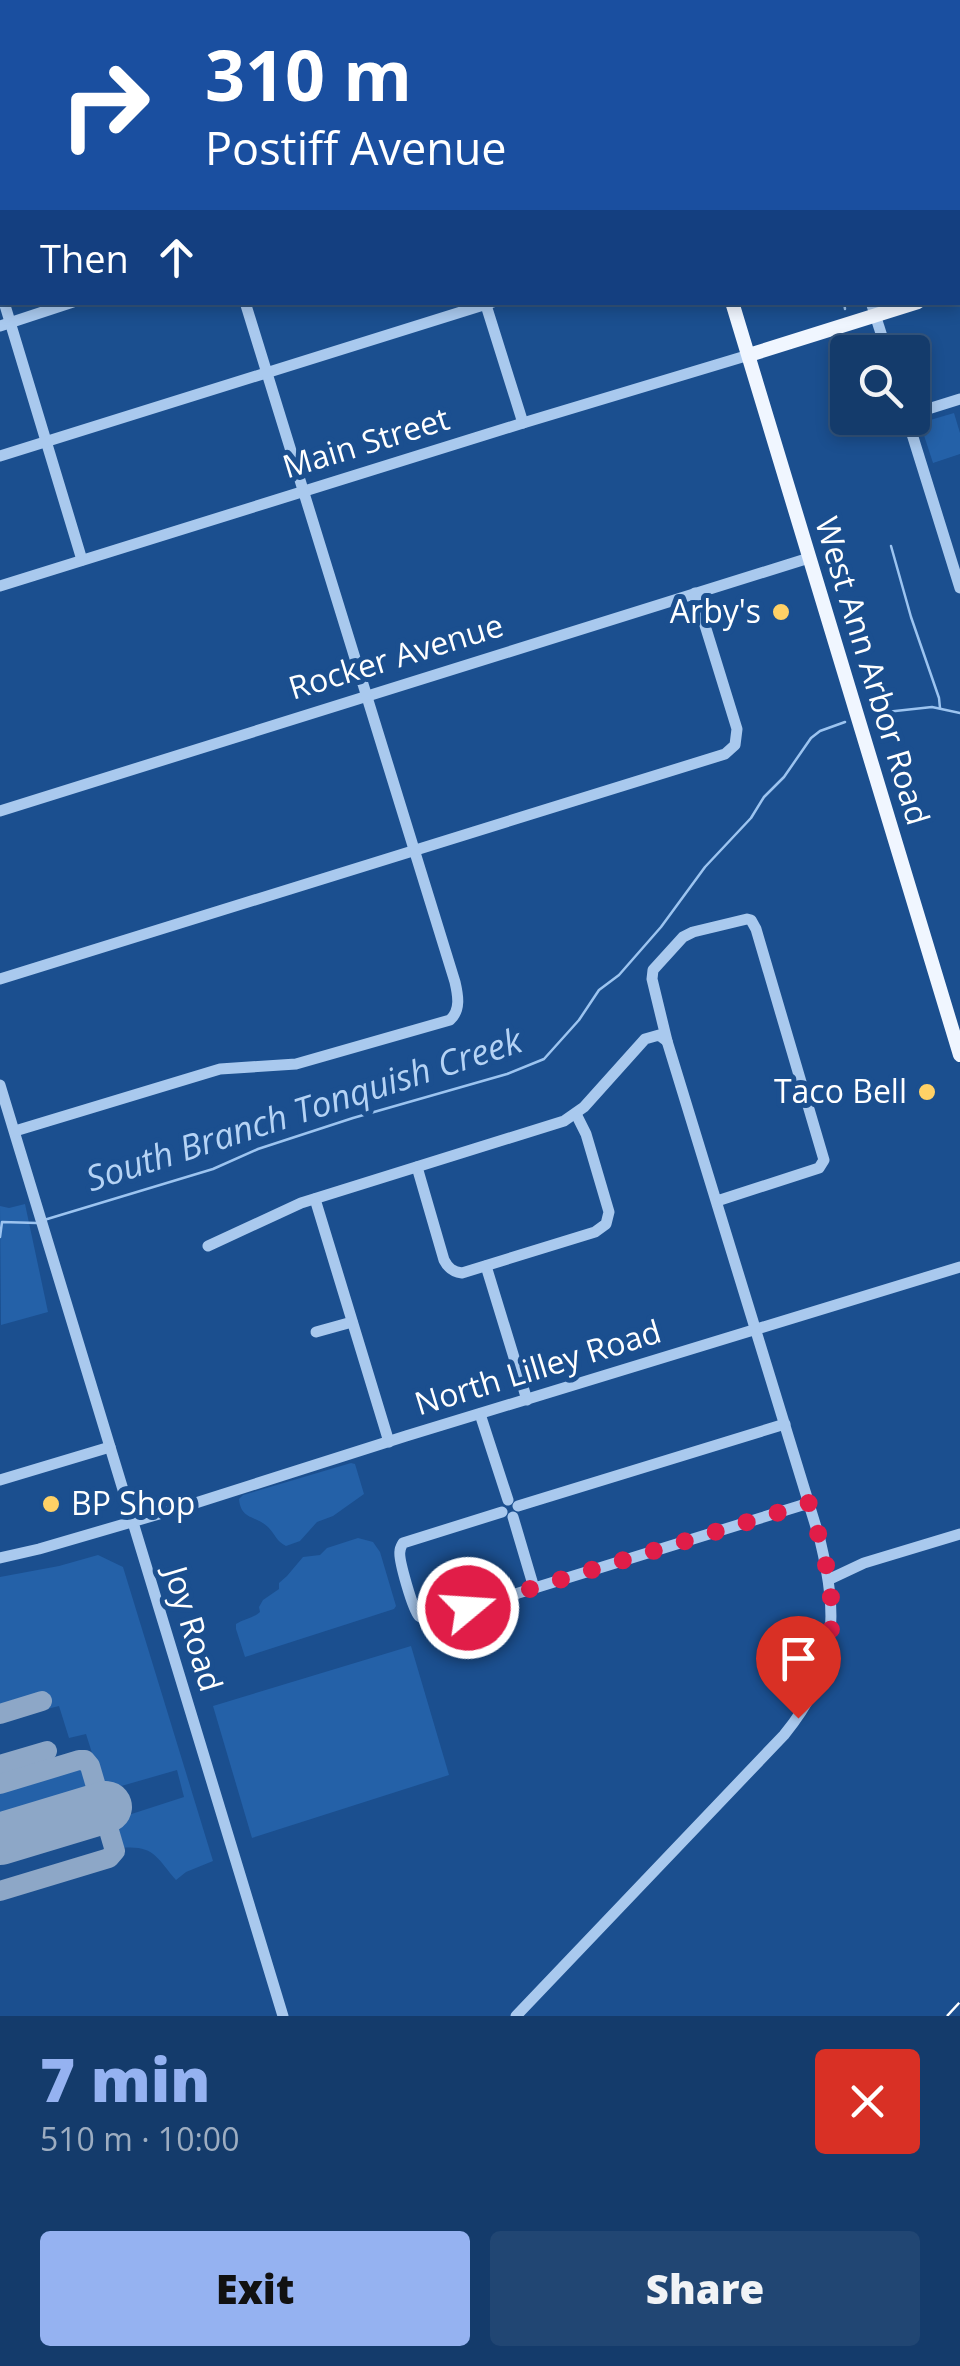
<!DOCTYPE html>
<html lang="en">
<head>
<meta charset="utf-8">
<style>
	body { margin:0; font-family:"Open Sans",sans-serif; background:#214673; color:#f1f3f6; height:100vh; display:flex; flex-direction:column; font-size:38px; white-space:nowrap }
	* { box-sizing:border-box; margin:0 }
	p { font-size:32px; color:#9dadc1 }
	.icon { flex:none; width:55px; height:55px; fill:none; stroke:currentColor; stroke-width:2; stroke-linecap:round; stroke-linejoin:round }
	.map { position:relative; height:2016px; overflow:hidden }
	.details { display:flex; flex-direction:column; background:#143b6b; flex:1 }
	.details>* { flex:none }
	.banner { position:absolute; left:0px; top:0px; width:960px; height:305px; box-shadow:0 5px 15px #0003,0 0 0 2px #33557e; background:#1a4fa0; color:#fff; overflow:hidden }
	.fabs { position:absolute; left:830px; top:335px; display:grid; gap:20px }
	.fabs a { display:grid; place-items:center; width:100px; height:100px; border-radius:10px; background:#143b6b; box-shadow:0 5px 15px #0003,0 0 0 2px #33557e; font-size:50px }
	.pin { position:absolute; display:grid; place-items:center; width:85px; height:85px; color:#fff; margin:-102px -42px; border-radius:50% 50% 50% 0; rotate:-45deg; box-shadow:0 0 10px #0007 }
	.pin .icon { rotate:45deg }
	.me { position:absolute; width:110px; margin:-55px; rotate:72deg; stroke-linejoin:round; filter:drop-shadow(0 0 8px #0008) }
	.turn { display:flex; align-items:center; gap:35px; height:210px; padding:0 40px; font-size:45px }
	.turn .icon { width:130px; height:130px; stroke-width:2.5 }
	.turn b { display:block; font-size:70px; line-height:85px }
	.then { display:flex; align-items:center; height:95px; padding:0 40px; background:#0003; gap:20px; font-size:38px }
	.round { display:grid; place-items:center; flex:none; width:105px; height:105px; border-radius:10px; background:#214673 }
	.head { display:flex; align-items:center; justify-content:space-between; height:170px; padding:0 40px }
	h1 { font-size:60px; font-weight:800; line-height:75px; color:#95b2f1 }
	.action { display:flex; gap:20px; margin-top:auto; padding:20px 40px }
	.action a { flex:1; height:115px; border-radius:10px; background:#95b2f1; color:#111; font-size:40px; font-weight:800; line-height:115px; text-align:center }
	.action a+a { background:#214673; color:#f1f3f6 }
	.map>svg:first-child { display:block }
	.green { fill:#2461a8 }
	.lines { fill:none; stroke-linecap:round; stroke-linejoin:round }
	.stream { stroke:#9cc4f0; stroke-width:2.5 }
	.taxiway { stroke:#8da7c7; stroke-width:20 }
	.runway { stroke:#8da7c7; stroke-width:52 }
	.minor { stroke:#a9c9ee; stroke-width:11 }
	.major { stroke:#f0f6ff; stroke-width:14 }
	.rail { stroke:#fff; stroke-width:2.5; stroke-dasharray:18 8; stroke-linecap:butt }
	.route { stroke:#e11d48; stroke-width:18; stroke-dasharray:0 32.4 }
	.poi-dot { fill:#ffd166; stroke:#1b4f8f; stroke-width:4 }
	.labels { text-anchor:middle; stroke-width:10; stroke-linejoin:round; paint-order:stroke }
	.street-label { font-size:32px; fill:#fff; stroke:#1b4f8f }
	.poi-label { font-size:32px; fill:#fff; stroke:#1b4f8f; text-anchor:end }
	.water-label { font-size:35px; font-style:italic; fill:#b5d3f5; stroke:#1b4f8f }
</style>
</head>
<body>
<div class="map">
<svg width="960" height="2016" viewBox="0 0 960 2016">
	<rect width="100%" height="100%" fill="#1b4f8f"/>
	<!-- green -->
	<g class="green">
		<path d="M 954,413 L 960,433 L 960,454 L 933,463 L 920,423 Z"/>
		<path d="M 25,1204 L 48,1312 L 1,1325 L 0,1206 L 9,1208 Z"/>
		<path d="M 351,1463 L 355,1464 L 364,1494 L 333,1516 L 317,1522 L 300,1541 L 286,1546 C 276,1541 276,1535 268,1527 C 255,1515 241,1520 239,1499 L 243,1495 Z"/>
		<path d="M 358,1538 L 373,1542 L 380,1552 L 396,1606 L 394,1609 L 245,1657 L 236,1629 L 236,1624 C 244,1619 254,1618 260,1612 L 259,1607 L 263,1600 L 279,1589 L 279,1583 L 287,1576 L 303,1557 L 320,1555 L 327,1548 Z"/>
		<path d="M 98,1555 L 123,1567 L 213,1861 L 186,1872 L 176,1880 C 156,1857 154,1845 121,1848 L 113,1820 L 184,1797 L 177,1770 L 104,1791 L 86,1734 L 69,1738 L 59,1706 L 47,1709 L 43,1695 L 0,1708 L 0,1577 L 59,1566 Z"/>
		<path d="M 411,1646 L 449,1775 L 252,1838 L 213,1706 Z"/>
		<path d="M 68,1769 L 81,1769 L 87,1781 L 89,1791 L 83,1797 L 0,1823 L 0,1790 Z"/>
	</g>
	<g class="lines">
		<!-- stream -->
		<g class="stream">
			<path d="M 790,0 L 791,2"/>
			<path d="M 844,302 L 845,309"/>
			<path d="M 891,546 L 911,617 L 939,698 L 940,708"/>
			<path d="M 877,713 L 932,707 L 960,713"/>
			<path d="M 44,1220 L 213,1169 L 258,1149 L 353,1118 L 507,1074 L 544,1059 L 579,1020 L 599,990 L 619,975 L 661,927 L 705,867 L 751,818 L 764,797 L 784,777 L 811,738 L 820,731 L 845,722"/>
			<path d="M 0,1237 L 2,1222 L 37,1223"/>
		</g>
		<!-- taxiway -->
		<g class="taxiway">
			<path d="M 0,1714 L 42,1701"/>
			<path d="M 0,1765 L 47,1751"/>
			<path d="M 0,1784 L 79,1760 L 85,1760 L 90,1766 L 115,1851 L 109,1858 L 0,1891"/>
		</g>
		<!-- runway -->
		<path class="runway" d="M 0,1839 L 106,1807"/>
		<!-- minor -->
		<g class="minor">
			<path d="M 153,0 L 154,2"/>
			<path d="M 394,0 L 394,2"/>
			<path d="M 802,0 L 802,2"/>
			<path d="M 908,0 L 909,2"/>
			<path d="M 315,2 L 324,0"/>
			<path d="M 958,29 L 960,28"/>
			<path d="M 0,99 L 2,98"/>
			<path d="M 958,159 L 960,167"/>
			<path d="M 0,209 L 2,208"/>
			<path d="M 4,302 L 82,560"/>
			<path d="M 485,302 L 523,423"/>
			<path d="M 871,302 L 887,352"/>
			<path d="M 0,326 L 73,302"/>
			<path d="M 912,414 L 960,399"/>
			<path d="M 907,418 L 960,588"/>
			<path d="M 0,456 L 493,302"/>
			<path d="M 0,586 L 523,423 L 749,355"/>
			<path d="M 0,811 L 809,558"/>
			<path d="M 0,979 L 725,754 L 735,745 L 737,729 L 695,593"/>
			<path d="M 0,1085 L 283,2016"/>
			<path d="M 15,1131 L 220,1069 L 296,1064 L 450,1020 C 461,1010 458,995 455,982 L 245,302"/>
			<path d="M 417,1167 L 444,1260 C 448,1268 453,1272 462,1273 L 595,1232 L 606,1224 L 609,1212 L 586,1134 L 576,1114"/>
			<path d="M 315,1199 L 389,1442"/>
			<path d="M 208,1246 L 301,1203 L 564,1121 L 584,1107 L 645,1039 L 659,1035 L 667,1041"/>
			<path d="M 486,1266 L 527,1400"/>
			<path d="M 316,1332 L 352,1322"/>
			<path d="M 480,1414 L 508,1500"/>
			<path d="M 0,1480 L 110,1447"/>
			<path d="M 518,1506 L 785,1424"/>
			<path d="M 502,1512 L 403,1543 C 402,1545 400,1548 400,1551 C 398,1559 413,1610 419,1616 C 425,1621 428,1619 435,1619 L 809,1503"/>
			<path d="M 513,1517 L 534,1588"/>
			<path d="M 0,1558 L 39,1549 L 183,1507 L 406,1436 L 960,1267"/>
			<path d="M 830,1579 L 864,1563 L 960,1534"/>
			<path d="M 516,2016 L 784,1735 C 837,1670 839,1619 820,1540 L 667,1041 L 652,979 L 653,970 L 683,937 L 693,932 L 747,919 L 751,920 L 756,929 L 824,1160 L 819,1168 L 717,1201"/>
		</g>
		<!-- major -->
		<g class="major">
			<path d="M 640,0 L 641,2"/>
			<path d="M 958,290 L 960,289"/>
			<path d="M 732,302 L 960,1055"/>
			<path d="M 749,355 L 918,302"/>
		</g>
		<!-- rail -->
		<path class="rail" d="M 947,2016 L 960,2002"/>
	</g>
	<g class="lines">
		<!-- route -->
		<path class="route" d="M 468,1608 L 809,1503 C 835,1587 847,1640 798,1718"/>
	</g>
	<!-- markers -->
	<g class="poi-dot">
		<circle cx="781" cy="612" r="10"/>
		<circle cx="927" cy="1092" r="10"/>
		<circle cx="51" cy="1504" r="10"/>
	</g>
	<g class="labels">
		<!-- street labels -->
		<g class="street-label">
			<text transform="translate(366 443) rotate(-17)" y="11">Main Street</text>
			<text transform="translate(396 657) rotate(-17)" y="11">Rocker Avenue</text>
			<text transform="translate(872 671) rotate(73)" y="11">West Ann Arbor Road</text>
			<text transform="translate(538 1368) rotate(-17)" y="11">North Lilley Road</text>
			<text transform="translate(193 1629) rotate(73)" y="11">Joy Road</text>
		</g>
		<!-- poi labels -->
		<g class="poi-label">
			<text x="761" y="623">Arby's</text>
			<text x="907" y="1103">Taco Bell</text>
			<text x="71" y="1515" text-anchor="start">BP Shop</text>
		</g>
		<!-- water labels -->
		<g class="water-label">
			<text transform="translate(304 1110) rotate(-18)" y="12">South Branch Tonquish Creek</text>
		</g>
	</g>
</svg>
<div class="fabs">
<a><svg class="icon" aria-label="search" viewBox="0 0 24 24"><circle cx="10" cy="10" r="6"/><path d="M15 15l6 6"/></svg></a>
</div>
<div class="pin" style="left:798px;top:1718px;background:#d93025"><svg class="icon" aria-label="arrive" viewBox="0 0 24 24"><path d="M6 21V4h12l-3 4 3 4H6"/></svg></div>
<svg class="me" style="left:468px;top:1608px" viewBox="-20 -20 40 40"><circle r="17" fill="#e11d48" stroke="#fff" stroke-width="3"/><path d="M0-11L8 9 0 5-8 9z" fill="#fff"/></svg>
<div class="banner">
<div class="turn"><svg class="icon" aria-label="right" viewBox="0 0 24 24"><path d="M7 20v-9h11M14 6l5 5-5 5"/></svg><div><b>310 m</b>Postiff Avenue</div></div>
<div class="then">Then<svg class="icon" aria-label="ahead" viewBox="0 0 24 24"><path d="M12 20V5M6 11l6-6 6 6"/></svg></div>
</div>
</div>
<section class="details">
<div class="head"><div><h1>7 min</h1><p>510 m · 10:00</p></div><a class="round" style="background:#d93025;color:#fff"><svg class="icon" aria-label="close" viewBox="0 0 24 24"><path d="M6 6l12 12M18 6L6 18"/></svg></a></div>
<div class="action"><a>Exit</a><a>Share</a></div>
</section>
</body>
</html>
